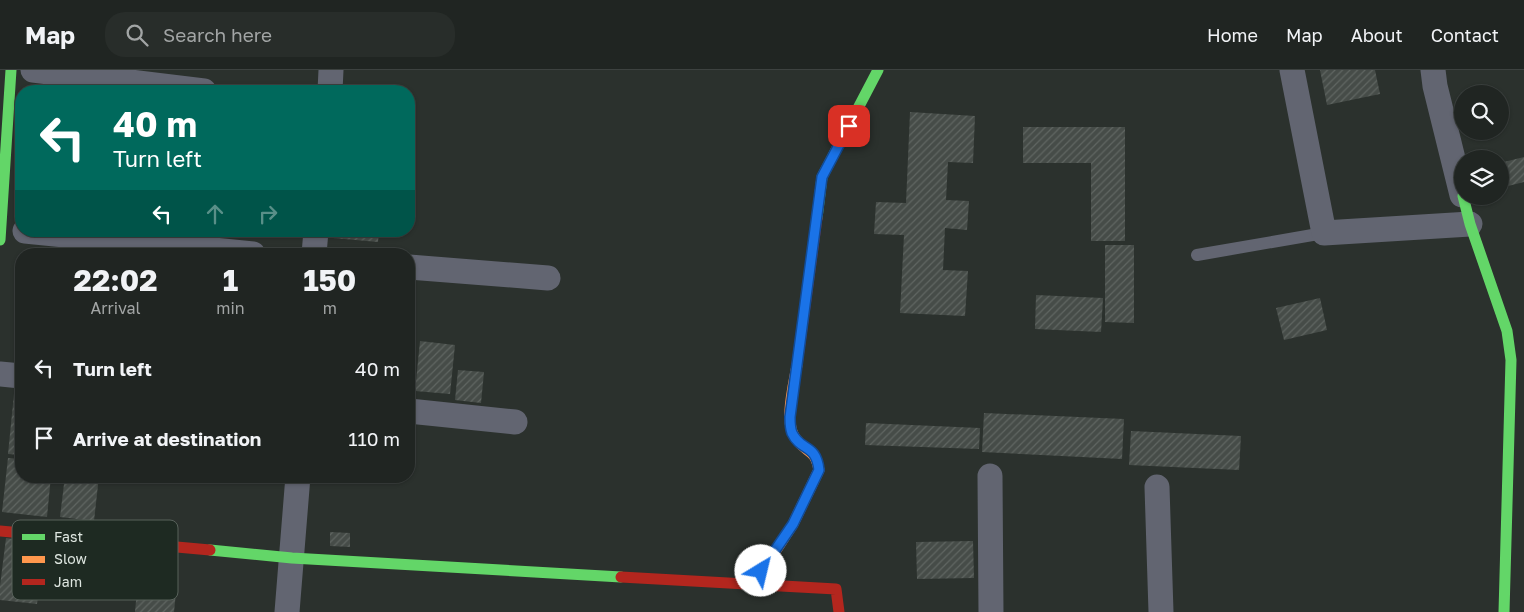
<!DOCTYPE html>
<html lang="en">
<head>
<meta charset="utf-8">
<style>
	body { margin:0; font-family:"Golos Text",sans-serif; background:#282d2a; color:#f1f3f6; height:100vh; display:flex; flex-direction:column; font-size:19px; white-space:nowrap }
	* { box-sizing:border-box; margin:0 }
	p { font-size:16px; color:#a2a5a5 }
	.icon { flex:none; width:28px; height:28px; fill:none; stroke:currentColor; stroke-width:2; stroke-linecap:round; stroke-linejoin:round }
	.map { position:relative; flex:1; overflow:hidden }
	.drawer { position:absolute; left:15px; top:178px; width:400px; height:235px; display:flex; flex-direction:column; background:#202522; border-radius:20px; box-shadow:0 1px 4px #0004,0 0 0 1px #3d4240 }
	.drawer>* { flex:none }
	.hud { position:absolute; left:15px; top:15px; width:400px; height:152px; border-radius:20px; box-shadow:0 1px 4px #0004,0 0 0 1px #3d4240; background:#00695c; color:#fff; overflow:hidden }
	.fabs { position:absolute; left:1454px; top:15px; display:grid; gap:10px }
	.fabs a { display:grid; place-items:center; width:55px; height:55px; border-radius:50%; background:#202522; box-shadow:0 1px 4px #0004,0 0 0 1px #3d4240; font-size:25px }
	.pin { position:absolute; display:grid; place-items:center; width:42px; height:42px; color:#fff; margin:-21px; border-radius:10px; box-shadow:0 2px 8px #0006 }
	.me { position:absolute; width:55px; margin:-28px; rotate:36deg; stroke-linejoin:round; filter:drop-shadow(0 0 4px #0008) }
	.turn { display:flex; align-items:center; gap:18px; height:105px; padding:0 15px; font-size:22px }
	.turn .icon { width:65px; height:65px; stroke-width:2.5 }
	.turn b { display:block; font-size:35px; line-height:42px }
	.lanes { display:flex; align-items:center; height:48px; padding:0 15px; background:#0003; justify-content:center; gap:25px; direction:ltr }
	.lanes .off { opacity:.35 }
	.eta { display:flex; justify-content:space-evenly; align-items:center; height:85px; text-align:center }
	.eta b { font-size:30px; font-weight:700; line-height:35px }
	ul { padding:0; list-style:none }
	li { display:flex; align-items:center; gap:15px; height:70px; padding:0 15px }
	li div { flex:1 }
	li b { display:block; font-size:19px }
	li em { font-style:normal }
	header { display:flex; align-items:center; gap:30px; box-sizing:border-box; height:70px; padding:0 25px; background:#202522; border-bottom:1px solid #3d4240 }
	header strong { font-size:24px }
	nav { display:flex; gap:28px; margin-inline-start:auto; font-size:18px }
	.search { width:350px; height:45px; background:#282d2a; display:flex; align-items:center; gap:12px; box-sizing:border-box; padding:0 18px; border-radius:20px; color:#a2a5a5; font-size:19px }
	.map>svg:first-child { display:block }
	.building { fill:url(#building-hatch) }
	.lines { fill:none; stroke-linecap:round; stroke-linejoin:round }
	.lane { stroke:#626571; stroke-width:12 }
	.street { stroke:#626571; stroke-width:25 }
	.fast { stroke:#63d668; stroke-width:11 }
	.slow { stroke:#ff974d; stroke-width:11 }
	.jam { stroke:#b3261e; stroke-width:11 }
	.route-casing { stroke:#114b97; stroke-width:12 }
	.route { stroke:#1a73e8; stroke-width:9 }
	.key { fill:#1e2a22; stroke:#58625b; stroke-width:1 }
	.key-label { font-size:14px; fill:#dee6e0 }
</style>
</head>
<body>
<header>
<strong>Map</strong>
<div class="search"><svg class="icon" aria-label="search" viewBox="0 0 24 24"><circle cx="10" cy="10" r="6"/><path d="M15 15l6 6"/></svg>Search here</div>
<nav><a>Home</a><a>Map</a><a>About</a><a>Contact</a></nav>
</header>
<div class="map">
<svg width="1524" height="542" viewBox="0 0 1524 542">
	<defs>
		<pattern id="building-hatch" width="6" height="6" patternUnits="userSpaceOnUse" patternTransform="scale(1.25)"><rect width="6" height="6" fill="#464c48"/><path d="M-1 1l2-2M0 6l6-6M5 7l2-2" fill="none" stroke="#606662"/></pattern>
	</defs>
	<rect width="100%" height="100%" fill="#2b312d"/>
	<!-- building -->
	<g class="building">
		<path d="M 1320,0 L 1375,0 L 1380,24 L 1327,35 Z"/>
		<path d="M 910,42 L 975,46 L 973,93 L 948,92 L 946,130 L 969,131 L 967,160 L 945,158 L 943,200 L 968,201 L 965,246 L 900,243 L 904,165 L 874,164 L 876,132 L 906,133 Z"/>
		<path d="M 1023,57 L 1125,57 L 1125,171 L 1091,171 L 1091,93 L 1023,93 Z"/>
		<path d="M 1524,87 L 1524,112 L 1500,118 L 1500,93 Z"/>
		<path d="M 333,161 L 379,161 L 378,172 L 333,168 Z"/>
		<path d="M 1105,175 L 1134,175 L 1134,253 L 1105,252 Z"/>
		<path d="M 409,211 L 416,212 L 411,264 L 409,264 Z"/>
		<path d="M 1036,225 L 1103,228 L 1101,262 L 1035,259 Z"/>
		<path d="M 1320,228 L 1327,260 L 1284,270 L 1276,238 Z"/>
		<path d="M 420,271 L 455,275 L 450,324 L 415,321 Z"/>
		<path d="M 458,300 L 484,302 L 481,333 L 455,330 Z"/>
		<path d="M 14,324 L 21,324 L 21,385 L 8,384 Z"/>
		<path d="M 984,343 L 1124,349 L 1122,389 L 982,382 Z"/>
		<path d="M 866,353 L 980,358 L 979,379 L 865,375 Z"/>
		<path d="M 1131,361 L 1241,366 L 1239,400 L 1129,395 Z"/>
		<path d="M 8,388 L 21,389 L 21,406 L 51,406 L 47,447 L 2,442 Z"/>
		<path d="M 65,406 L 99,406 L 94,451 L 60,447 Z"/>
		<path d="M 330,462 L 350,463 L 350,477 L 330,476 Z"/>
		<path d="M 6,468 L 45,473 L 37,534 L 0,530 L 0,516 Z"/>
		<path d="M 973,471 L 974,508 L 917,509 L 916,472 Z"/>
		<path d="M 138,509 L 177,512 L 174,542 L 135,542 Z"/>
	</g>
	<g class="lines">
		<!-- lane -->
		<path class="lane" d="M 1197,185 L 1324,163"/>
		<!-- street -->
		<g class="street">
			<path d="M 33,0 L 204,21"/>
			<path d="M 1292,0 L 1324,163 L 1470,154"/>
			<path d="M 1433,0 L 1435,16 L 1462,125"/>
			<path d="M 330,21 L 331,0"/>
			<path d="M 25,161 L 253,184"/>
			<path d="M 314,184 L 316,161"/>
			<path d="M 409,197 L 548,208"/>
			<path d="M 0,304 L 21,306"/>
			<path d="M 409,341 L 515,352"/>
			<path d="M 990,406 L 991,542"/>
			<path d="M 1157,417 L 1161,542"/>
			<path d="M 287,542 L 298,406"/>
		</g>
		<!-- fast -->
		<g class="fast">
			<path d="M 1463,126 L 1470,154 L 1507,261 L 1511,290 L 1504,542"/>
			<path d="M 817,148 L 822,107 L 878,0"/>
			<path d="M 0,170 L 11,0"/>
			<path d="M 210,480 L 292,488 L 621,507"/>
		</g>
		<!-- slow -->
		<path class="slow" d="M 751,514 L 771,488 L 793,454 L 819,400 C 815,378 807,384 796,369 C 783,354 794,314 797,295"/>
		<!-- jam -->
		<g class="jam">
			<path d="M 797,295 L 817,148"/>
			<path d="M 0,461 L 210,480"/>
			<path d="M 621,507 L 836,519 L 839,542"/>
		</g>
	</g>
	<g class="lines">
		<!-- route casing -->
		<g class="route-casing">
			<path id="route" d="M 761,501 L 793,454 L 819,400 C 816,373 801,382 792,363 C 790,358 790,352 790,347 L 822,107 L 849,56"/>
		</g>
		<!-- route -->
		<use href="#route" class="route"/>
	</g>
	<!-- legend -->
	<rect x="12" y="450" width="166" height="80" rx="8" class="key"/>
	<rect x="22" y="464" width="23" height="6" fill="#63d668"/>
	<rect x="22" y="486" width="23" height="7" fill="#ff974d"/>
	<rect x="22" y="509" width="23" height="6" fill="#b3261e"/>
	<g class="key-label">
		<text x="54" y="472">Fast</text>
		<text x="54" y="494">Slow</text>
		<text x="54" y="517">Jam</text>
	</g>
</svg>
<div class="fabs">
<a><svg class="icon" aria-label="search" viewBox="0 0 24 24"><circle cx="10" cy="10" r="6"/><path d="M15 15l6 6"/></svg></a>
<a><svg class="icon" aria-label="layers" viewBox="0 0 24 24"><path d="M12 4l9 5-9 5-9-5zM3 14l9 5 9-5"/></svg></a>
</div>
<div class="pin" style="left:849px;top:56px;background:#d93025"><svg class="icon" aria-label="arrive" viewBox="0 0 24 24"><path d="M6 21V4h12l-3 4 3 4H6"/></svg></div>
<svg class="me" style="left:761px;top:501px" viewBox="-20 -20 40 40"><circle r="19" fill="#fff"/><path d="M0-13L10 11 0 6-10 11z" fill="#1a73e8"/></svg>
<div class="hud">
<div class="turn"><svg class="icon" aria-label="left" viewBox="0 0 24 24"><path d="M17 20v-9H6M10 6l-5 5 5 5"/></svg><div><b>40 m</b>Turn left</div></div>
<div class="lanes"><svg class="icon" aria-label="left" viewBox="0 0 24 24"><path d="M17 20v-9H6M10 6l-5 5 5 5"/></svg><svg class="icon off" aria-label="ahead" viewBox="0 0 24 24"><path d="M12 20V5M6 11l6-6 6 6"/></svg><svg class="icon off" aria-label="right" viewBox="0 0 24 24"><path d="M7 20v-9h11M14 6l5 5-5 5"/></svg></div>
</div>
<section class="drawer">
<div class="eta">
<div><b>22:02</b><p>Arrival</p></div>
<div><b>1</b><p>min</p></div>
<div><b>150</b><p>m</p></div>
</div>
<ul>
<li><svg class="icon" aria-label="left" viewBox="0 0 24 24"><path d="M17 20v-9H6M10 6l-5 5 5 5"/></svg><div><b>Turn left</b></div><em>40 m</em></li>
<li><svg class="icon" aria-label="arrive" viewBox="0 0 24 24"><path d="M6 21V4h12l-3 4 3 4H6"/></svg><div><b>Arrive at destination</b></div><em>110 m</em></li>
</ul>
</section>
</div>
</body>
</html>
